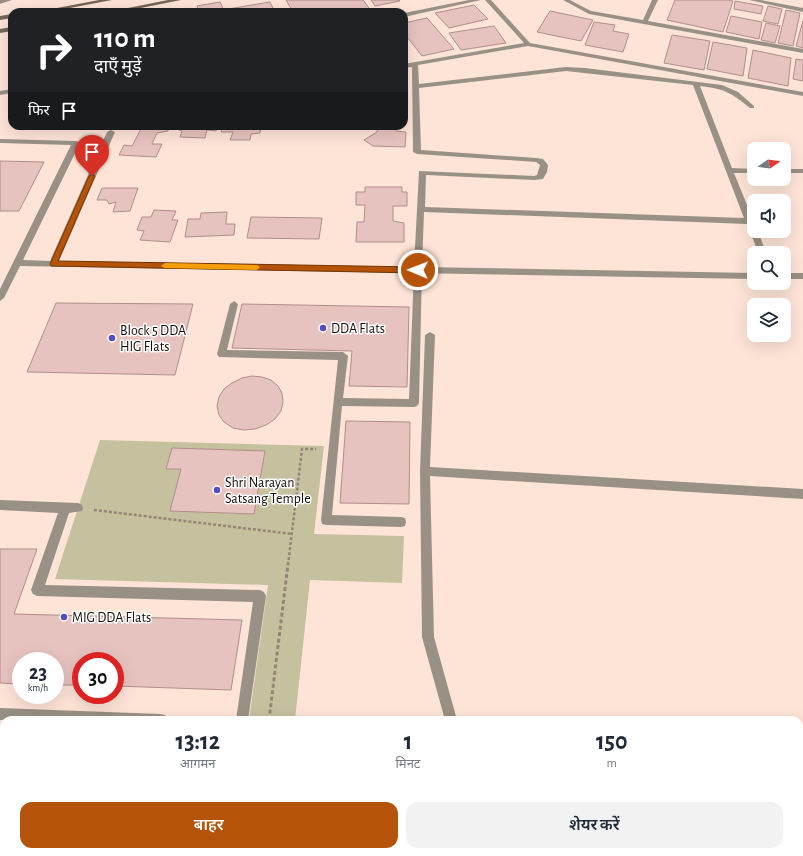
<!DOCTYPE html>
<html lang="hi">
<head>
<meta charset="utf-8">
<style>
	body { margin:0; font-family:"Alegreya Sans","Noto Sans Devanagari",sans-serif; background:#f2f2f3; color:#1f2937; height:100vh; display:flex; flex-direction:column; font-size:15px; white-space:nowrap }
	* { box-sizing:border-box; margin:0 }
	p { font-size:13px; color:#747a83 }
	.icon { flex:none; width:22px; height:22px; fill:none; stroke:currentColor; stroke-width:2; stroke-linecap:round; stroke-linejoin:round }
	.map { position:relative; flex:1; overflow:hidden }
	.details { position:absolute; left:0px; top:716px; width:803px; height:140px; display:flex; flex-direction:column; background:#fff; border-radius:12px 12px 0 0; box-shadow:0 4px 16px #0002 }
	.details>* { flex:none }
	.hud { position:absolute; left:8px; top:8px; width:400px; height:122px; border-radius:12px; box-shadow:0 4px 16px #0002; background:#202124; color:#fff; overflow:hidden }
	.needle { width:26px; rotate:77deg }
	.tools { position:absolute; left:747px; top:142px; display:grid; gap:8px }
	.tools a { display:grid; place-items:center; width:44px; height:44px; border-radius:8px; background:#fff; box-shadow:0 4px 16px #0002; font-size:20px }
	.speed { position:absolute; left:12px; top:652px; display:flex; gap:8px; font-size:20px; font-weight:700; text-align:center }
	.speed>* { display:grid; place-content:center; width:52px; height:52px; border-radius:50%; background:#fff; box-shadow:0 4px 16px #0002; line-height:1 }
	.speed small { font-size:10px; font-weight:400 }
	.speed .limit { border:6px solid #d22; background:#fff; color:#111 }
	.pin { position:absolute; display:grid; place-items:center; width:34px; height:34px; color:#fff; margin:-41px -17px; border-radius:50% 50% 50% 0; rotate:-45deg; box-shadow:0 0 4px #0007 }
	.pin .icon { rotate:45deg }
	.me { position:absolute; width:44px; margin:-22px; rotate:271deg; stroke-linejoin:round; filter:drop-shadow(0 0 3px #0008) }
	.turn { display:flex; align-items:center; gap:14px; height:84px; padding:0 20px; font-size:18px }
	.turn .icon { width:52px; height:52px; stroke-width:2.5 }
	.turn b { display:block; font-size:28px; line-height:34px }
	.then { display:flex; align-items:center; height:38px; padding:0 20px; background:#0003; gap:8px; font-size:15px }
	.eta { display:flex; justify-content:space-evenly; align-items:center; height:68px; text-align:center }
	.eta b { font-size:24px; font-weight:600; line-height:28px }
	.primary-button { display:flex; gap:8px; margin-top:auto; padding:8px 20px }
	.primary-button a { flex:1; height:46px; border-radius:12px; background:#b45309; color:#fff; font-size:16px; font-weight:600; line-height:46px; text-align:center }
	.primary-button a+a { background:#f2f2f3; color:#1f2937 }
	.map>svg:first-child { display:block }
	.green { fill:#c5c09e }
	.building { fill:#e7c3c0; stroke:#b08e8b }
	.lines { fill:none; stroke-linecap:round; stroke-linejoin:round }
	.path-far1 { stroke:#96847a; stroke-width:2.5; stroke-dasharray:3 2; stroke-linecap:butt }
	.path { stroke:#96847a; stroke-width:3; stroke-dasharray:4 2.5; stroke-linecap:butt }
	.service { fill:#9a9186; fill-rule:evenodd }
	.pedestrian { fill:#9a9186; fill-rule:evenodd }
	.minor { fill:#9a9186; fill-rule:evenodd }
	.secondary { fill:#736757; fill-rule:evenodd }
	.route { fill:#b45309; stroke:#753606 }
	.slow { fill:#f59e0b }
	.poi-dot { fill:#534cc3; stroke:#fff; stroke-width:1.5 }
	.labels { text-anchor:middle; stroke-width:3; stroke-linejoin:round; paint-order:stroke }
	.poi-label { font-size:14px; fill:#150b06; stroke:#fff; text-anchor:start }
</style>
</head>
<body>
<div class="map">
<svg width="803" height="856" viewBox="0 0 803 856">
	<rect width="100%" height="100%" fill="#fee4d7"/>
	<!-- green -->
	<path class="green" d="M 100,440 L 324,446 L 314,534 L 404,536 L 402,583 L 310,580 L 295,720 L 249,720 L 268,585 L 55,579 Z"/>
	<!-- building -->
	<g class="building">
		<path d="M 286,0 L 363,0 L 372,12 L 293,12 Z"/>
		<path d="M 371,0 L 399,0 L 400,1 L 375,6 Z"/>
		<path d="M 675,0 L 728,0 L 733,1 L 723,32 L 667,20 Z"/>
		<path d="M 735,1 L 763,6 L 761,14 L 734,9 Z"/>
		<path d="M 220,2 L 225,12 L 182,12 L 198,9 L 197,6 Z"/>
		<path d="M 270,2 L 275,12 L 229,12 L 228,9 Z"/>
		<path d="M 474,5 L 488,19 L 449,28 L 435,13 Z"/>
		<path d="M 768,6 L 782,9 L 778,24 L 763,21 Z"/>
		<path d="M 786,10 L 800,13 L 793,46 L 778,43 Z"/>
		<path d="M 550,11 L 593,20 L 581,41 L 537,32 Z"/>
		<path d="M 731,16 L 762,22 L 759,39 L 726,32 Z"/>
		<path d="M 427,18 L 454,49 L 422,56 L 404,33 L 404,23 Z"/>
		<path d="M 803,21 L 803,48 L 796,46 Z"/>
		<path d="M 594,22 L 615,25 L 613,31 L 629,34 L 623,52 L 585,45 Z"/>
		<path d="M 766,23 L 780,26 L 775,43 L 761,40 Z"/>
		<path d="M 494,26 L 506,43 L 461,50 L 449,33 Z"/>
		<path d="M 672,35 L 710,41 L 704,70 L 664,63 Z"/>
		<path d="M 713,42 L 747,48 L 743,76 L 707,69 Z"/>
		<path d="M 753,50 L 791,58 L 788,86 L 748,78 Z"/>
		<path d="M 796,59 L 803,60 L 803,81 L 793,79 Z"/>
		<path d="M 129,126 L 170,126 L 168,131 L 157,133 L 152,144 L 162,144 L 156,157 L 119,155 L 124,145 L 132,146 L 142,127 Z"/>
		<path d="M 178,126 L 218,126 L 216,131 L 207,130 L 205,138 L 180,137 L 182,131 L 177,129 Z"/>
		<path d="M 223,126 L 261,126 L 260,133 L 251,134 L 250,140 L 230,140 L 233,132 L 221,132 Z"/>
		<path d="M 378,126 L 397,126 L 396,131 L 406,132 L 405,147 L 373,146 L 364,140 L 377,132 Z"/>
		<path d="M 0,161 L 44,162 L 19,211 L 0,211 Z"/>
		<path d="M 365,187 L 402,187 L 402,192 L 407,192 L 407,206 L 393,206 L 393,221 L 404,223 L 404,242 L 356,242 L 357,222 L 364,222 L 365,205 L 356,205 L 356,192 L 365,192 Z"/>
		<path d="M 102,188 L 138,188 L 130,211 L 113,212 L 116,202 L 109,204 L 107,200 L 97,200 Z"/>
		<path d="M 154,210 L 176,211 L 172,220 L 178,220 L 170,242 L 140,240 L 144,231 L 137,230 L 142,217 L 151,217 Z"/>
		<path d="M 227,212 L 226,224 L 235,224 L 234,235 L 185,237 L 188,219 L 200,219 L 201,213 Z"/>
		<path d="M 251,217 L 322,218 L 319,239 L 247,238 Z"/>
		<path d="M 56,303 L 193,304 L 175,375 L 27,372 Z"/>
		<path d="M 242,304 L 409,307 L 407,387 L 349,386 L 352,351 L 232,348 Z"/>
		<path d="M 252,376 L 262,377 L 271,380 L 278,386 L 282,393 L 283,402 L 281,411 L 275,419 L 266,425 L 255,429 L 244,430 L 233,428 L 224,422 L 219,415 L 217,406 L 219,397 L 224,389 L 232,383 L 242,378 Z"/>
		<path d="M 346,421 L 410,422 L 409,504 L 340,503 Z"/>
		<path d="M 172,448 L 265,451 L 254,514 L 170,511 L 181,469 L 166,469 Z"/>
		<path d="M 0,549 L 37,549 L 14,614 L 242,620 L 231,690 L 115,686 L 115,661 L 81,661 L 81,685 L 55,685 L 55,661 L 21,661 L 21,684 L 0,683 Z"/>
		<rect x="0" y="738" width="4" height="78"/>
		<path d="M 95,852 L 197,852 L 197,856 L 94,856 Z"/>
	</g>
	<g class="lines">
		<!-- path-far1 -->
		<g class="path-far1">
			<path d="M 94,510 L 292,534"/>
			<path d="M 288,565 L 302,449 L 316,449"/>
		</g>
		<!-- path -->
		<path class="path" d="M 269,720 L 288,564"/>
		<!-- service -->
		<g class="service">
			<path d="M 0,0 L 12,0 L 0,4 Z"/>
			<path d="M 469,0 L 481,0 L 404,17 L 404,13 Z"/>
			<path d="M 12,89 L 12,93 L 0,95 L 0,91 Z"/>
		</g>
		<!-- pedestrian -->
		<g class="pedestrian">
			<path d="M 418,267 L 422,270 L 419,403 L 417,406 L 414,407 L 342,406 L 332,515 L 401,517 L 405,518 L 406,522 L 405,526 L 401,527 L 326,525 L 322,524 L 321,520 L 338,360 L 219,357 L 217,354 L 230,304 L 234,301 L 238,304 L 227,350 L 343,352 L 348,356 L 343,398 L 409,399 L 414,270 Z"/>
			<path d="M 0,500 L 78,503 L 82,505 L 83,508 L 82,511 L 69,513 L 45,585 L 260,590 L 264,592 L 266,596 L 248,720 L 236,720 L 253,602 L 37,596 L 33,594 L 31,590 L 58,513 L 0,510 Z"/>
		</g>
		<!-- minor -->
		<g class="minor">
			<path d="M 485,0 L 491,0 L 530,43 L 803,92 L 803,96 L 528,46 L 418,65 L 419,84 L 566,67 L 585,68 L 722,85 L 738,92 L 754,106 L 754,108 L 750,108 C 730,92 725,89 700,86 L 732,168 L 754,169 L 754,173 L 734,173 L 754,222 L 754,231 L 758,231 L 765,250 L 764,252 L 758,252 L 747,224 L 424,212 L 422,267 L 754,273 L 754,279 L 20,266 L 4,298 L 0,301 L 0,289 L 71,145 L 0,143 L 0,139 L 76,141 L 80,143 L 23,260 L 50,261 L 107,132 L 111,130 L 115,132 L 59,261 L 414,267 L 419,171 L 534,176 L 537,175 L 540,165 L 536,162 L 417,154 L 413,152 L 412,67 L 404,68 L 404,64 L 524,43 ZM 566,71 L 693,85 L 744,218 L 425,207 L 426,175 L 534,180 L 543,179 L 547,172 L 548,165 L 543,159 L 536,158 L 421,150 L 419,88 Z"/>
			<path d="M 563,0 L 570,0 L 591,11 L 643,20 L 652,0 L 658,0 L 648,21 L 803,49 L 803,53 L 589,14 Z"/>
			<path d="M 749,0 L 761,0 L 803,8 L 803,12 Z"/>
			<rect x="784" y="169" width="19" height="4"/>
			<rect x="784" y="273" width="19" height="6"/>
			<path d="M 430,332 L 435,335 L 430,467 L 803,489 L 803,499 L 430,476 L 434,637 L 457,720 L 445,720 L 422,637 L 420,471 L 425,335 Z"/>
			<path d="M 0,708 L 160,714 L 165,715 L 166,720 L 0,720 Z"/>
			<path d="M 803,733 L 803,747 L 799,748 L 803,750 L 803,768 L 799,766 L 799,735 Z"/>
			<rect x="214" y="852" width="14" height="4"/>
			<path d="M 480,852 L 494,852 L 495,856 L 481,856 Z"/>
			<path d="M 512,852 L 535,852 L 533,856 L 510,856 Z"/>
			<path d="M 708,852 L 723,852 L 725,856 L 710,856 Z"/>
		</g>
		<!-- secondary -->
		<g class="secondary">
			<path d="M 99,0 L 112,0 L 49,12 L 36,12 Z"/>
			<path d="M 168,0 L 181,0 L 121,12 L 108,12 Z"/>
			<path d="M 12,14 L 12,18 L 0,20 L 0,16 Z"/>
			<path d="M 12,27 L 12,31 L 0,33 L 0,29 Z"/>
		</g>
	</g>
	<!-- route -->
	<path class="route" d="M 92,174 L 95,176 L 58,261 L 418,267 L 421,270 L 418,273 L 51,266 L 50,264 L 89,176 Z"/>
	<!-- slow -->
	<path class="slow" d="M 165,263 L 257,265 L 260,267 L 257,270 L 165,268 L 161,266 Z"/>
	<!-- markers -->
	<g class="poi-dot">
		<circle cx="323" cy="328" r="4"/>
		<circle cx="112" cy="338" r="4"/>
		<circle cx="217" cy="490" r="4"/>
		<circle cx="64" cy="617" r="4"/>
	</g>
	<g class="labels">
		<!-- poi labels -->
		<g class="poi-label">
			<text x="331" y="333">DDA Flats</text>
			<text x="120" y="335">Block 5 DDA<tspan x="120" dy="16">HIG Flats</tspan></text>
			<text x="225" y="487">Shri Narayan<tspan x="225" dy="16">Satsang Temple</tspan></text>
			<text x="72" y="622">MIG DDA Flats</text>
		</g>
	</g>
</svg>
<div class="tools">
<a><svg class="needle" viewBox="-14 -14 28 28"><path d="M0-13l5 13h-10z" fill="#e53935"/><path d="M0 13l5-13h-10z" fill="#747a83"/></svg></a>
<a><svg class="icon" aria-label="sound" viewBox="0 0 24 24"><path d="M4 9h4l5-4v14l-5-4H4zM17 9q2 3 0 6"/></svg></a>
<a><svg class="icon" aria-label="search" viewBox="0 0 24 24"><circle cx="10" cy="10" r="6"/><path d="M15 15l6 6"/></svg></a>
<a><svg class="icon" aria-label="layers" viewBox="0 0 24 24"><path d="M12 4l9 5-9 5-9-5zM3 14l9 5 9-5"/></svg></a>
</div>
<div class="speed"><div>23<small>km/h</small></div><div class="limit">30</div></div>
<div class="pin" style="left:92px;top:176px;background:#d93025"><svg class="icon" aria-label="arrive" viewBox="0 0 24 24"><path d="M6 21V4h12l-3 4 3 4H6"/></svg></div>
<svg class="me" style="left:418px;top:270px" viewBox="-20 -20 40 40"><circle r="17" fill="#b45309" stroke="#fff" stroke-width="3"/><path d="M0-11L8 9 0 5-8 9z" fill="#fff"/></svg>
<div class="hud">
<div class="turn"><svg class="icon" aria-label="right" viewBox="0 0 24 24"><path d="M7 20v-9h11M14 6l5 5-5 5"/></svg><div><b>110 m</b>दाएँ मुड़ें</div></div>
<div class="then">फिर<svg class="icon" aria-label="arrive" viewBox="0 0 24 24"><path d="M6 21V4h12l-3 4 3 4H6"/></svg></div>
</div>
<section class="details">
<div class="eta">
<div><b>13:12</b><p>आगमन</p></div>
<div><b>1</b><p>मिनट</p></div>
<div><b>150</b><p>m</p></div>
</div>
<div class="primary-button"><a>बाहर</a><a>शेयर करें</a></div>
</section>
</div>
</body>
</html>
